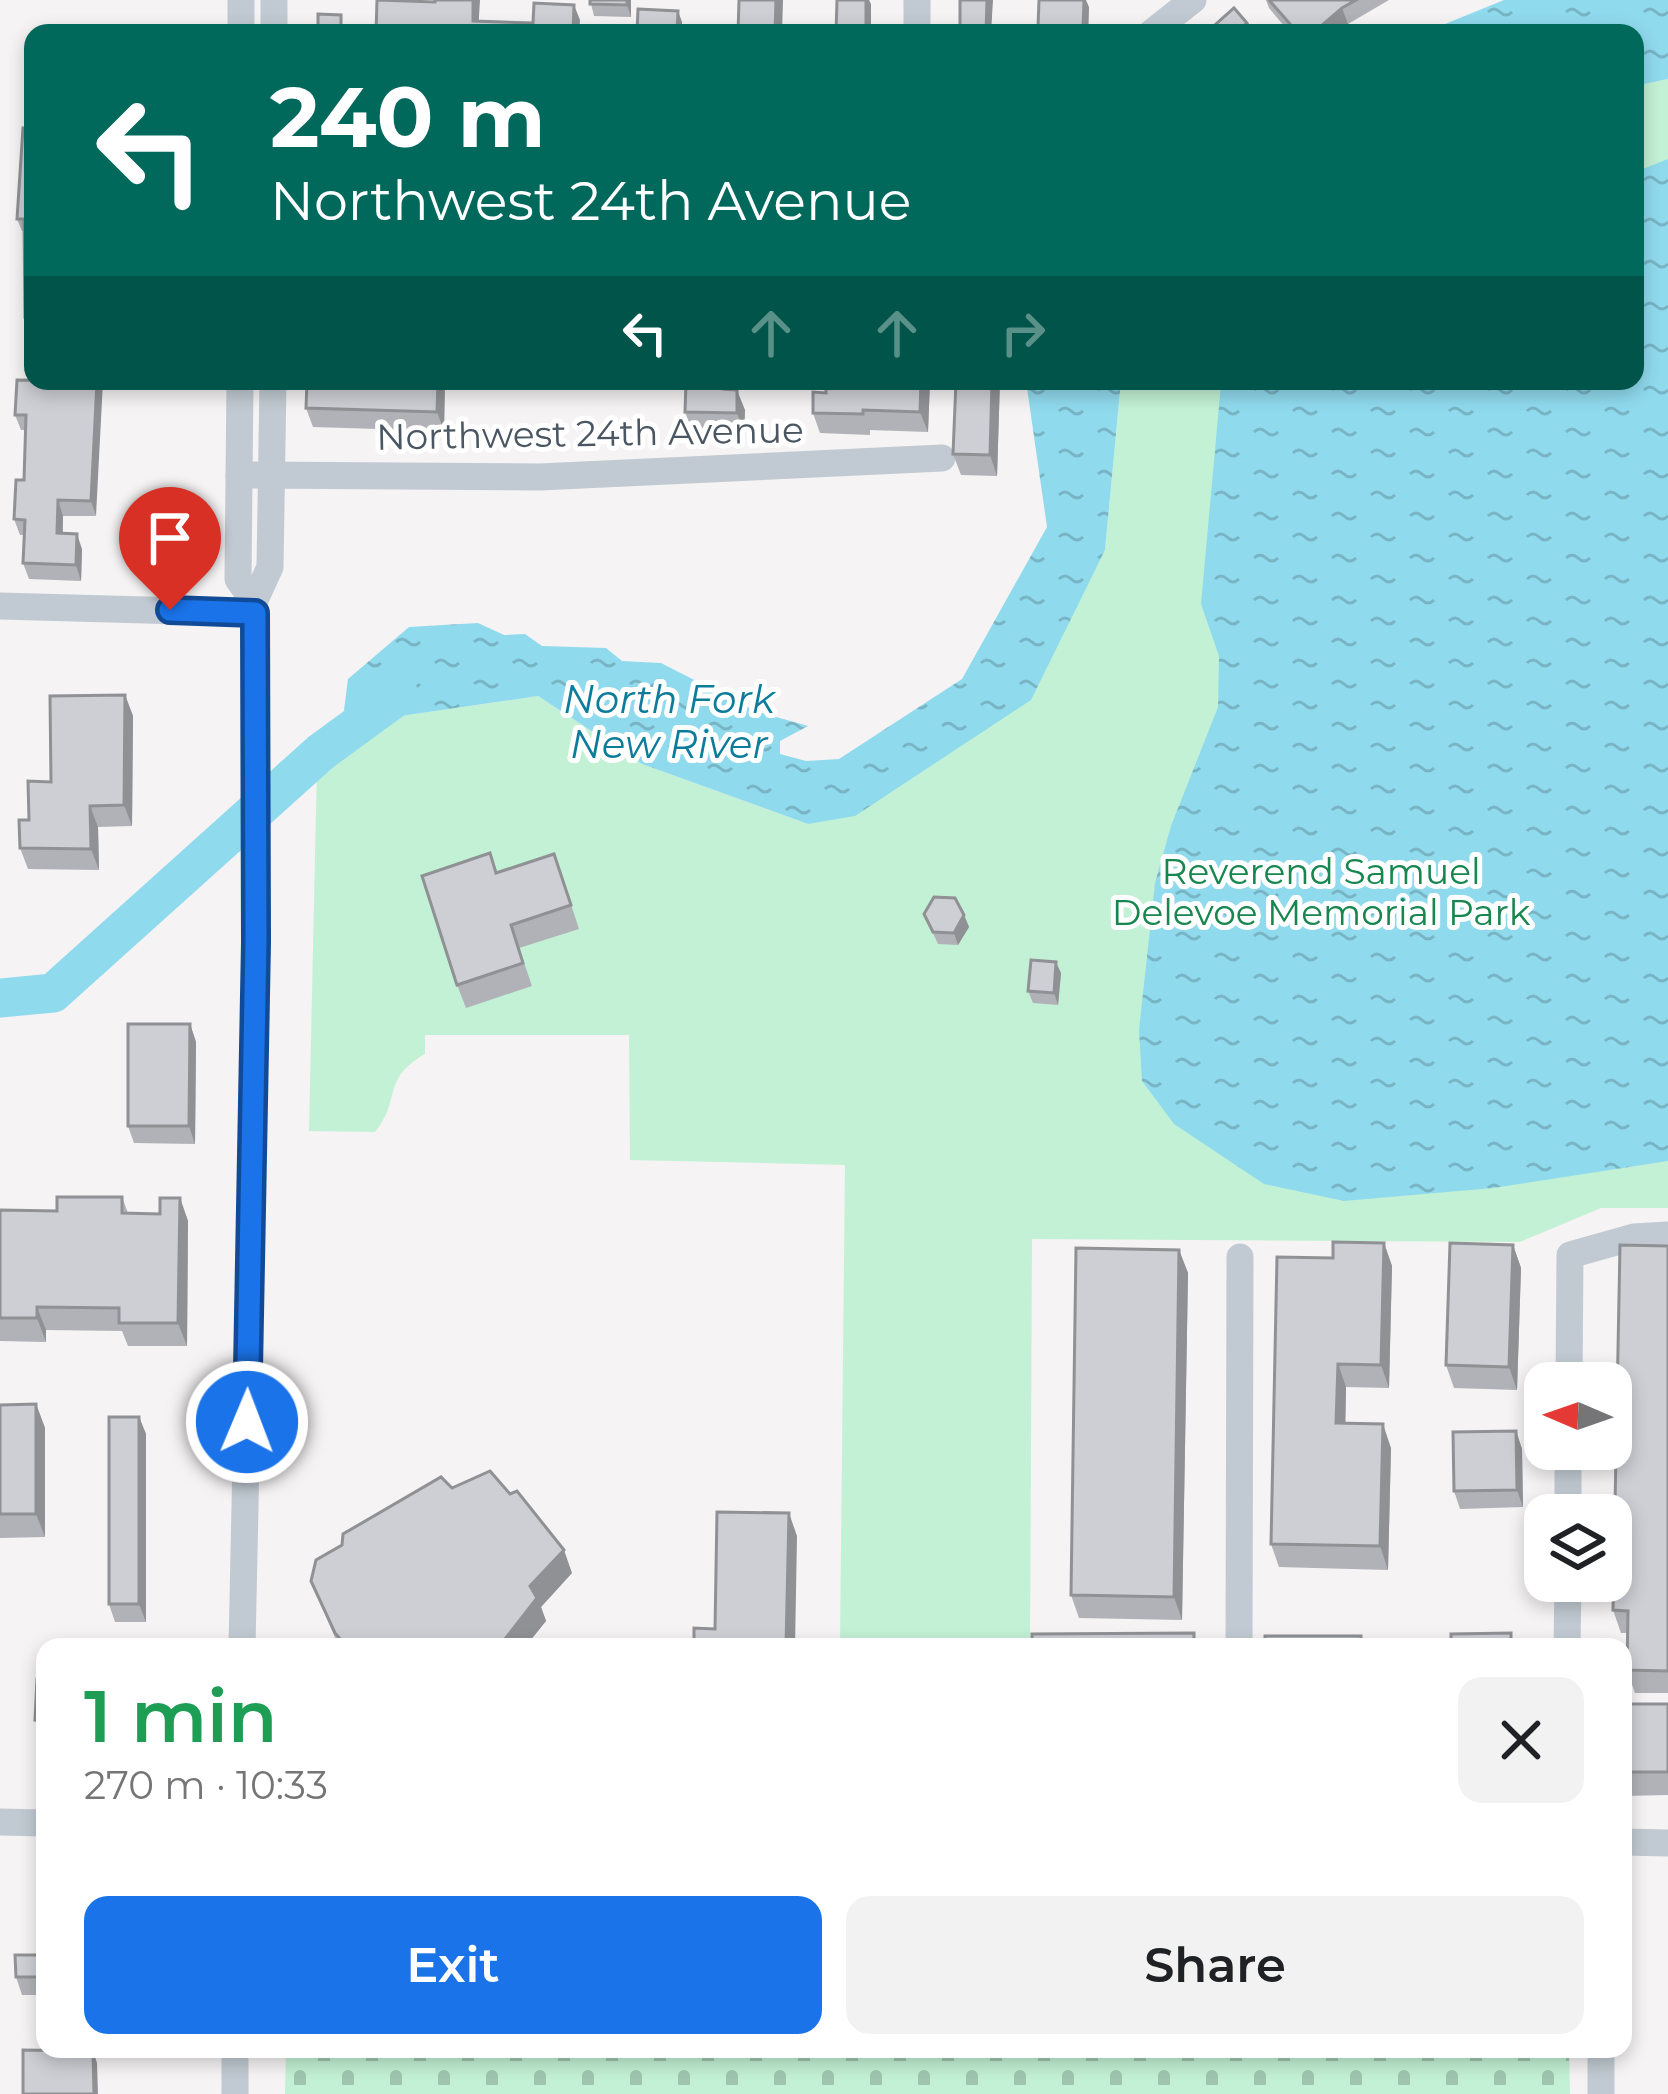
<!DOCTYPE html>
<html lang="en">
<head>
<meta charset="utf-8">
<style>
	body { margin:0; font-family:Montserrat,sans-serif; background:#f2f2f2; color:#202124; height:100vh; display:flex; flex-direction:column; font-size:45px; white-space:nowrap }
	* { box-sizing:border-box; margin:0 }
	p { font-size:39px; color:#757577 }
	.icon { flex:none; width:66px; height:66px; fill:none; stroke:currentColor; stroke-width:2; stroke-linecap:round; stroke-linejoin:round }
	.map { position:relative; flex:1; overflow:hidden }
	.side { position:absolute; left:36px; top:1638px; width:1596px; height:420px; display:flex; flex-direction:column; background:#fff; border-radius:24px; box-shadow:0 6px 18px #0003 }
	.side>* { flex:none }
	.hud { position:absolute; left:24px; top:24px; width:1620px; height:366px; border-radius:24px; box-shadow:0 6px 18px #0003; background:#00695c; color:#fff; overflow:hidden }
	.needle { width:78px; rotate:272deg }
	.buttons { position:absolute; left:1524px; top:1362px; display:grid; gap:24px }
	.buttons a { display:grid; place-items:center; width:108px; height:108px; border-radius:24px; background:#fff; box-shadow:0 6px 18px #0003; font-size:60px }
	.pin { position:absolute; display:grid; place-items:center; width:102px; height:102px; color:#fff; margin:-123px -51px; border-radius:50% 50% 50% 0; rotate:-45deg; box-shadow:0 0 12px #0007 }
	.pin .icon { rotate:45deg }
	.me { position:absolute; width:132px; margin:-66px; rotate:1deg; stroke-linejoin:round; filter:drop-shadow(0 0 9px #0008) }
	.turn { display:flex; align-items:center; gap:42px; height:252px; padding:0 48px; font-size:54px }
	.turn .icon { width:156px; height:156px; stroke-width:2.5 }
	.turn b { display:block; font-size:84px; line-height:102px }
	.lanes { display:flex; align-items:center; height:114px; padding:0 48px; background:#0003; justify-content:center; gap:60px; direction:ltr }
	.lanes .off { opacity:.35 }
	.round { display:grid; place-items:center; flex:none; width:126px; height:126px; border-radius:24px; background:#f2f2f2 }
	.overview { display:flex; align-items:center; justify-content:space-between; height:204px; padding:0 48px }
	h1 { font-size:72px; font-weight:600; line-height:90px; color:#1e9e55 }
	.action { display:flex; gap:24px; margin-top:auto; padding:24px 48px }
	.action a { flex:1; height:138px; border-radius:24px; background:#1a73e8; color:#fff; font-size:48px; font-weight:600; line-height:138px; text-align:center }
	.action a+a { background:#f2f2f2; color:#202124 }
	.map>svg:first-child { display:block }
	.cemetery { fill:url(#cemetery-stones) }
	.park { fill:#c3f1d5 }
	.water { fill:url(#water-ripples) }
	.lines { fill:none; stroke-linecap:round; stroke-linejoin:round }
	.river { stroke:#90daee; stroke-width:39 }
	.minor { stroke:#c1cad2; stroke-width:27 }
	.wall { fill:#b0b2b7 }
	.shaded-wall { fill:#909195 }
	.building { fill:#cdcfd5; stroke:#909195; stroke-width:3 }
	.route-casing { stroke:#114b97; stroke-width:30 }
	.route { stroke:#1a73e8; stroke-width:21 }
	.labels { text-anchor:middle; stroke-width:10; stroke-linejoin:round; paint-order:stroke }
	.street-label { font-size:36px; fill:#4a5661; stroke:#fff }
	.park-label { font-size:36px; fill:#17864f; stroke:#fff }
	.water-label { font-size:39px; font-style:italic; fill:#0c7c9b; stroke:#fff }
</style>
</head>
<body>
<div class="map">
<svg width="1668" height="2094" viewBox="0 0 1668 2094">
	<defs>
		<pattern id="cemetery-stones" width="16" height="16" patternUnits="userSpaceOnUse" patternTransform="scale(3)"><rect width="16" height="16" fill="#c3f1d5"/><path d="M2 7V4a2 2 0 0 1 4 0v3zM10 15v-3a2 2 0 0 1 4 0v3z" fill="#a0c6b0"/></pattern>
		<pattern id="water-ripples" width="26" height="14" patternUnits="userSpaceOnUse" patternTransform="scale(3)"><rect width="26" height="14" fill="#90daee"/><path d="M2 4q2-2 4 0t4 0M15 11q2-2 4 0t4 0" fill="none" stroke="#78b4c4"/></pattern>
	</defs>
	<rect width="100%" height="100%" fill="#f5f3f3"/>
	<!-- cemetery -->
	<path class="cemetery" d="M 286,2049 L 1569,2049 L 1570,2094 L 285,2094 Z"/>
	<!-- park -->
	<path class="park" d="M 1668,79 L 1668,1208 L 1601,1208 L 1520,1242 L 1032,1239 L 1030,1647 L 840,1647 L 845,1165 L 630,1160 L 629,1035 L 425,1035 L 425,1054 C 381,1079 402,1099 375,1132 L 309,1131 L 317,766 L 401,716 L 538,696 L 642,764 L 808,824 L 1105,550 L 1121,381 L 1635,381 L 1635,86 Z"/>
	<!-- water -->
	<g class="water">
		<path d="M 1504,0 L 1668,0 L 1668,79 L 1635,86 L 1635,33 L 1423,33 Z"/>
		<path d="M 1668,159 L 1668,1161 L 1493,1188 L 1344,1201 L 1264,1184 L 1174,1124 L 1142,1081 L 1139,1030 L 1155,883 L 1171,826 L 1218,707 L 1219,656 L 1201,604 L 1221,384 L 1635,381 L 1635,172 Z"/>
		<path d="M 1026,381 L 1121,381 L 1105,550 L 1031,700 L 855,816 L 808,824 L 642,764 L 538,696 L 401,716 L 370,735 L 344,710 L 348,679 L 409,627 L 478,623 L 504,635 L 525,634 L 542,646 L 606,648 L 622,661 L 661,663 L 755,711 L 808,726 L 780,741 L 780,754 L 806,761 L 839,759 L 962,679 L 1047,527 Z"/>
	</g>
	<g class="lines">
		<!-- river -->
		<path class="river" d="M 0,998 L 53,993 L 321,752 L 399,695"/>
		<!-- minor -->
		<g class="minor">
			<path d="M 241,33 L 241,0"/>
			<path d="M 274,33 L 274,0"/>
			<path d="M 917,33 L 917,0"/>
			<path d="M 1151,33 L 1193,0"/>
			<path d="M 240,381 L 238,579 L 254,602"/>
			<path d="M 239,475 L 540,477 L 942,458"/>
			<path d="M 0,606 L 255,613"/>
			<path d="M 1569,1383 L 1570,1255 L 1634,1237 L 1668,1235"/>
			<path d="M 1568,1515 L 1568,1449"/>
			<path d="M 242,1647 L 257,942 L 254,602 L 270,567 L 273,381"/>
			<path d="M 1239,1647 L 1240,1257"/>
			<path d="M 1567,1647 L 1568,1581"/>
			<path d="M 0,1822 L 45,1823"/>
			<path d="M 1623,1842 L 1668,1843"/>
			<path d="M 235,2049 L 235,2094"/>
			<path d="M 1601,2049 L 1601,2094"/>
		</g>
	</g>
	<!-- wall -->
	<g class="wall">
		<path d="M 590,0 L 631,0 L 631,17 L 594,16 Z"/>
		<path d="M 1266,0 L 1389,0 L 1348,24 L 1337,33 L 1290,33 L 1269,8 Z"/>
		<path d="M 1089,7 L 1088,33 L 1040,33 L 1038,27 Z"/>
		<path d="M 33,128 L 33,329 L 29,329 L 25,317 L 24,231 L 22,231 L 17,219 Z"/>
		<path d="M 307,381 L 445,381 L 444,431 L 313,427 L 306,408 Z"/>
		<path d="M 732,381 L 732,390 L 745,410 L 744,434 L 693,433 L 685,412 Z"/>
		<path d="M 826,381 L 930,381 L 928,432 L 870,430 L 870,435 L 820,433 L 813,413 L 826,393 Z"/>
		<path d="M 956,381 L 1000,381 L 997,476 L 961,475 L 953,454 Z"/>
		<path d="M 63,382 L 96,516 L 63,516 L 63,533 L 82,549 L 81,581 L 29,579 L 23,563 L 24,535 L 20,535 L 14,519 L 24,480 L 25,430 L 21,430 L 15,415 Z"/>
		<path d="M 125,695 L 133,716 L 132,826 L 98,827 L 99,870 L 28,869 L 20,848 L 29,820 L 51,782 Z"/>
		<path d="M 497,873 L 562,877 L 579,929 L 519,948 L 532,986 L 466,1008 L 457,985 Z"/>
		<path d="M 924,914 L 964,915 L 969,927 L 958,945 L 938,944 Z"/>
		<path d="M 1061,973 L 1058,1005 L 1033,1003 L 1028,991 Z"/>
		<path d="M 190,1024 L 196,1042 L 195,1144 L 134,1143 L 128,1126 Z"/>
		<path d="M 122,1197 L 128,1213 L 160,1214 L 180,1198 L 188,1221 L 187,1346 L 128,1346 L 122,1331 L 46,1330 L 46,1342 L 0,1341 L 0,1210 L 57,1211 Z"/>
		<path d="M 1384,1243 L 1392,1266 L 1389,1388 L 1346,1387 L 1345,1423 L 1391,1448 L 1388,1570 L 1279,1567 L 1271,1544 L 1333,1258 Z"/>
		<path d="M 1513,1245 L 1521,1268 L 1517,1390 L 1454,1388 L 1446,1365 Z"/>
		<path d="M 1668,1246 L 1668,1693 L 1635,1693 L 1627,1670 L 1627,1633 L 1621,1633 L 1613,1610 Z"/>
		<path d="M 1179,1250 L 1188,1273 L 1182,1620 L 1079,1618 L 1071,1595 Z"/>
		<path d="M 36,1404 L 45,1428 L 45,1537 L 0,1538 L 0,1405 Z"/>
		<path d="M 139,1417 L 146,1434 L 146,1622 L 115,1622 L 109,1604 Z"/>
		<path d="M 1516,1431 L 1522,1449 L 1523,1507 L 1460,1509 L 1454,1491 Z"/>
		<path d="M 452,1488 L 572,1573 L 541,1607 L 546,1621 L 525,1647 L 339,1647 L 311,1581 Z"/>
		<path d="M 45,1679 L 45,1737 L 42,1737 L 35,1720 Z"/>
		<path d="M 1623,1704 L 1668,1704 L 1668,1795 L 1623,1796 Z"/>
		<path d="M 45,1955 L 45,1995 L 22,1995 L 16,1977 Z"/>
	</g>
	<!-- shaded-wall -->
	<g class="shaded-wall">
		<path d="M 473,0 L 480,0 L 478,33 L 473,21 Z"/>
		<path d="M 627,0 L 631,0 L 631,17 L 627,5 Z"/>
		<path d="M 776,0 L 783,0 L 782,33 L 775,33 Z"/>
		<path d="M 866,0 L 869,0 L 871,4 L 871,33 L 866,33 Z"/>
		<path d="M 987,0 L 993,0 L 991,33 L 986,33 Z"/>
		<path d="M 1084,0 L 1086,0 L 1089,7 L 1088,33 L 1085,33 L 1083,29 Z"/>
		<path d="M 574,5 L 580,20 L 579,33 L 573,33 Z"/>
		<path d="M 1342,8 L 1348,24 L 1337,33 L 1313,33 Z"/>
		<path d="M 678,11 L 682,22 L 682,33 L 677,33 Z"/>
		<path d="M 1247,23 L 1250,33 L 1240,33 L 1239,30 Z"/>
		<path d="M 97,381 L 103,381 L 96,516 L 91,501 Z"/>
		<path d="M 438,381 L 445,381 L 444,431 L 437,412 Z"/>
		<path d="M 724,381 L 732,381 L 731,410 L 724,389 Z"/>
		<path d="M 921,381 L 930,381 L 928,432 L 920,412 Z"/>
		<path d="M 992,381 L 1000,381 L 997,476 L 990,455 Z"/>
		<path d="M 737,390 L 745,410 L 744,434 L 737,413 Z"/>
		<path d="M 58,500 L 63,516 L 62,549 L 57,533 Z"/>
		<path d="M 77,534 L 82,549 L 81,581 L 76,565 Z"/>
		<path d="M 125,695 L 133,716 L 132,826 L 124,805 Z"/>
		<path d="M 90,806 L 98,827 L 99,870 L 91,849 Z"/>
		<path d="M 964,915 L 969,927 L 958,945 L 954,933 Z"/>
		<path d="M 1056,962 L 1061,973 L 1058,1005 L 1054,993 Z"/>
		<path d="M 190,1024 L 196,1042 L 195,1144 L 189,1126 Z"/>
		<path d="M 180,1198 L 188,1221 L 187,1346 L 178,1323 Z"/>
		<path d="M 1384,1243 L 1392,1266 L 1389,1388 L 1381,1365 Z"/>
		<path d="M 1513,1245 L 1521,1268 L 1517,1390 L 1509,1367 Z"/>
		<path d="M 1179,1250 L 1188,1273 L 1182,1620 L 1174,1597 Z"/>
		<path d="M 37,1307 L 46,1330 L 46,1342 L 37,1318 Z"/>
		<path d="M 1338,1364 L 1346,1387 L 1345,1446 L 1336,1423 Z"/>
		<path d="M 36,1404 L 45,1428 L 45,1537 L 36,1514 Z"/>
		<path d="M 139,1417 L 146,1434 L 146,1622 L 139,1604 Z"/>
		<path d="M 1383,1424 L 1391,1448 L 1388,1570 L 1380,1546 Z"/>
		<path d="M 1516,1431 L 1522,1449 L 1523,1507 L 1517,1490 Z"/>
		<path d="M 789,1513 L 797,1536 L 795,1647 L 786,1647 Z"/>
		<path d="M 564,1550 L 572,1573 L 541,1607 L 546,1621 L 525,1647 L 507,1647 L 505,1639 L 530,1586 Z"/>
		<path d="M 93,2051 L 97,2063 L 98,2094 L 94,2094 Z"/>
	</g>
	<!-- building -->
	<g class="building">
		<path d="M 377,0 L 435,2 L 435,0 L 473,0 L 473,21 L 533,23 L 534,3 L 574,5 L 573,33 L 376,33 Z"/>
		<path d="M 590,0 L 627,0 L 627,5 L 590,4 Z"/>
		<path d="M 739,0 L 776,0 L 775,33 L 738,33 Z"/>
		<path d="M 837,0 L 866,0 L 866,33 L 836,33 Z"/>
		<path d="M 960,0 L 987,0 L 986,33 L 960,33 Z"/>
		<path d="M 1039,0 L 1084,0 L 1083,29 L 1038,27 Z"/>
		<path d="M 1269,0 L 1356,0 L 1342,8 L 1313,33 L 1298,33 Z"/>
		<path d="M 1234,8 L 1247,23 L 1239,30 L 1242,33 L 1206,33 Z"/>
		<path d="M 638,9 L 678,11 L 677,33 L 637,33 Z"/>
		<path d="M 318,14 L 341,15 L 341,33 L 318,33 Z"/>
		<path d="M 176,30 L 207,31 L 207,33 L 176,33 Z"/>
		<path d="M 23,128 L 33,128 L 33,317 L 25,317 L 24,219 L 17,219 Z"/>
		<path d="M 17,380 L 97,381 L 91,501 L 58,500 L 57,533 L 77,534 L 76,565 L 23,563 L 25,520 L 14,519 L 16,480 L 24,480 L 26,415 L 15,415 Z"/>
		<path d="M 307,381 L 438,381 L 437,412 L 306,408 Z"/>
		<path d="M 686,381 L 724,381 L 724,389 L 737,390 L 737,413 L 685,412 Z"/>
		<path d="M 826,381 L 921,381 L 920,412 L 863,410 L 863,414 L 813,413 L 813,392 L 826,393 Z"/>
		<path d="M 956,381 L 992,381 L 990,455 L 953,454 Z"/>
		<path d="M 125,695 L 124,805 L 90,806 L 91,849 L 20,848 L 19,820 L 29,820 L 28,781 L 51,782 L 50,696 Z"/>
		<path d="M 490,853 L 496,873 L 554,854 L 571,905 L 511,925 L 523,963 L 457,985 L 422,876 Z"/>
		<path d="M 934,897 L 955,898 L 964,915 L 954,933 L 933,932 L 924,914 Z"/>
		<path d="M 1031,960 L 1056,962 L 1054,993 L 1028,991 Z"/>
		<path d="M 128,1024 L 190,1024 L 189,1126 L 128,1126 Z"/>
		<path d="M 57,1197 L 122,1197 L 122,1213 L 160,1214 L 160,1198 L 180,1198 L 178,1323 L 119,1323 L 119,1308 L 37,1307 L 37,1318 L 0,1318 L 0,1210 L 57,1211 Z"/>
		<path d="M 1333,1242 L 1384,1243 L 1381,1365 L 1338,1364 L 1336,1423 L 1383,1424 L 1380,1546 L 1271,1544 L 1277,1257 L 1333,1258 Z"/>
		<path d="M 1450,1243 L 1513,1245 L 1509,1367 L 1446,1365 Z"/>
		<path d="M 1620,1245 L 1668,1246 L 1668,1671 L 1627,1670 L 1628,1611 L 1613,1610 Z"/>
		<path d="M 1076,1248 L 1179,1250 L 1174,1597 L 1071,1595 Z"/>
		<path d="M 36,1404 L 36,1514 L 0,1514 L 0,1405 Z"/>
		<rect x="109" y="1417" width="30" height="187"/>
		<path d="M 1516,1431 L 1517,1490 L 1454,1491 L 1453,1432 Z"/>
		<path d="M 490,1471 L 510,1494 L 517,1491 L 564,1550 L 530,1586 L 537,1598 L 505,1639 L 512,1647 L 347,1647 L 335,1633 L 311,1581 L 316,1560 L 342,1545 L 343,1534 L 441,1477 L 452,1488 Z"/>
		<path d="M 717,1512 L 789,1513 L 786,1647 L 694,1647 L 694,1628 L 715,1629 Z"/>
		<path d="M 1194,1633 L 1194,1647 L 1032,1647 L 1032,1634 Z"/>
		<path d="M 1511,1633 L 1511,1647 L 1451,1647 L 1451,1634 Z"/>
		<rect x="1265" y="1636" width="96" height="11"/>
		<path d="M 37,1679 L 45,1679 L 45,1720 L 35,1720 Z"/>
		<rect x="1623" y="1704" width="45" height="68"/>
		<path d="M 15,1955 L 45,1955 L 45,1977 L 16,1977 Z"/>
		<path d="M 23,2050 L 93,2051 L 94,2094 L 23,2094 Z"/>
	</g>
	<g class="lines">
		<!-- route casing -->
		<g class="route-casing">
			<path id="route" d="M 170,610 L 255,613 L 256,942 L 247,1422"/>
		</g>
		<!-- route -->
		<use href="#route" class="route"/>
	</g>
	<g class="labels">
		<!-- street labels -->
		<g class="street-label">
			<text transform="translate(590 433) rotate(-1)" y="13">Northwest 24th Avenue</text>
		</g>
		<!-- park labels -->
		<g class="park-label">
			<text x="1321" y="884">Reverend Samuel<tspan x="1321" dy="41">Delevoe Memorial Park</tspan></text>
		</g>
		<!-- water labels -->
		<g class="water-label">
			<text x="669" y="713">North Fork<tspan x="669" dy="45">New River</tspan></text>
		</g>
	</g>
</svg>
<div class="buttons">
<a><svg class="needle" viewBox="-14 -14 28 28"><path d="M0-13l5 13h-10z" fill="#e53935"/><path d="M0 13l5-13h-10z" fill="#757577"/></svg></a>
<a><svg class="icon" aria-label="layers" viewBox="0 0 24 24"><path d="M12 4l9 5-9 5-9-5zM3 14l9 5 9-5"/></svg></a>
</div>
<div class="pin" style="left:170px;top:610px;background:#d93025"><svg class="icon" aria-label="arrive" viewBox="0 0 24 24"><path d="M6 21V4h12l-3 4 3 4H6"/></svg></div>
<svg class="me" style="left:247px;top:1422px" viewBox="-20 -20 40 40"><circle r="17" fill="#1a73e8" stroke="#fff" stroke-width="3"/><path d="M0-11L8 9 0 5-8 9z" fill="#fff"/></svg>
<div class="hud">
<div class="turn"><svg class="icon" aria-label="left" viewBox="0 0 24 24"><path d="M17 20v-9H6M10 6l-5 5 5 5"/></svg><div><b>240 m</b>Northwest 24th Avenue</div></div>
<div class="lanes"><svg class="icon" aria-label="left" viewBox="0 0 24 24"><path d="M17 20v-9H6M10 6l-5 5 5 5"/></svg><svg class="icon off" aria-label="ahead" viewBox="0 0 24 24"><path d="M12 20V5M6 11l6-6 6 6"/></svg><svg class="icon off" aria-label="ahead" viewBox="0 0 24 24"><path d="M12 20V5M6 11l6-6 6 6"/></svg><svg class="icon off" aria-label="right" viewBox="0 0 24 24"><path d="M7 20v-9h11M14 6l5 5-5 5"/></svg></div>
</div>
<section class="side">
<div class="overview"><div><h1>1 min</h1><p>270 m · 10:33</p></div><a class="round"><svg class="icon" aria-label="close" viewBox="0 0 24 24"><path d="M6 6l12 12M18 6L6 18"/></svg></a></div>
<div class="action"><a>Exit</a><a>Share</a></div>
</section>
</div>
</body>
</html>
